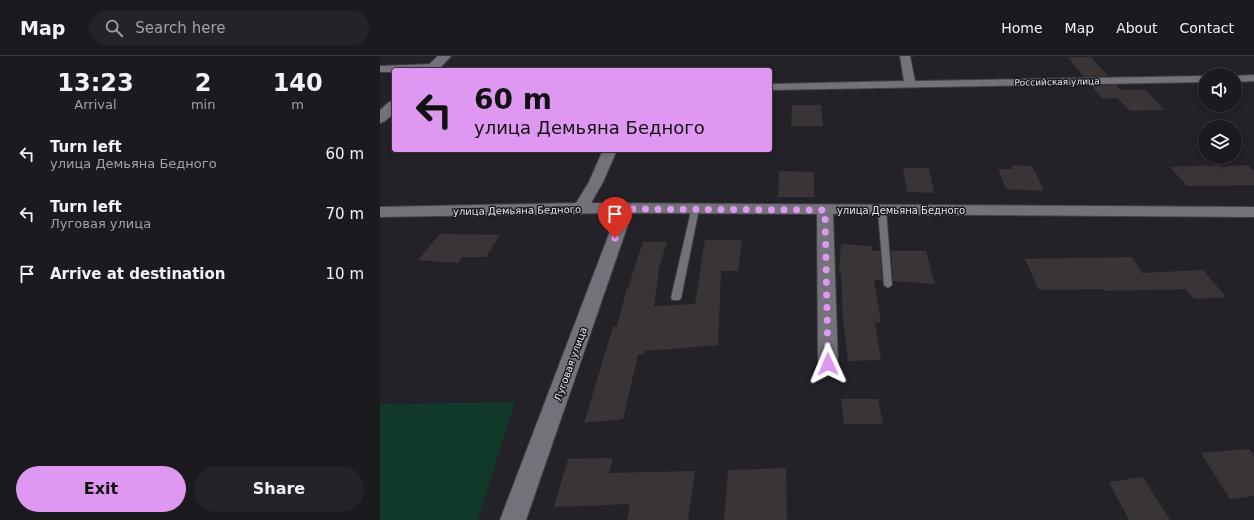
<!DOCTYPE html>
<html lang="en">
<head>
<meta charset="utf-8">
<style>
	body { margin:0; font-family:"DejaVu Sans",sans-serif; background:#242328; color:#f1f3f6; height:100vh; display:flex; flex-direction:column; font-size:15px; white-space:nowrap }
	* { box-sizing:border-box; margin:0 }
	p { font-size:13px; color:#a0a1a4 }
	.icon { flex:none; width:22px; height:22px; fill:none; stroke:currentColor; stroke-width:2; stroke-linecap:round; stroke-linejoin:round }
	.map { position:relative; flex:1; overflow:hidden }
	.sheet { display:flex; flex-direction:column; background:#1b1a1f; width:380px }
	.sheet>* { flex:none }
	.hud { position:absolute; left:12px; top:12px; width:380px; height:84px; border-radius:4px; box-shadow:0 2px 6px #0003,0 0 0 1px #39383d; background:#de98f2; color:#111; overflow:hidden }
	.buttons { position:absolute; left:818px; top:12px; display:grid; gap:8px }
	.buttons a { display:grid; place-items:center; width:44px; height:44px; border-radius:50%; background:#1b1a1f; box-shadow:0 2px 6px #0003,0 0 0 1px #39383d; font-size:20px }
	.pin { position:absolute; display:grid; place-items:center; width:34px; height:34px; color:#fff; margin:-41px -17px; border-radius:50% 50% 50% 0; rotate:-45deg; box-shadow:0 0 4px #0007 }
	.pin .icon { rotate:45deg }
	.me { position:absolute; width:44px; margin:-22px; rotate:359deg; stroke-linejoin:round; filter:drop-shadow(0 0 3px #0008) }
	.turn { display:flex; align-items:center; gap:14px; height:84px; padding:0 16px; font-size:18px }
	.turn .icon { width:52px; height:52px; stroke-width:2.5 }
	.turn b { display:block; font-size:28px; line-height:34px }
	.eta { display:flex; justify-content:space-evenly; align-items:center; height:68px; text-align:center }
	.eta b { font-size:24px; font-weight:700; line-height:28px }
	.button { display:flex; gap:8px; margin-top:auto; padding:8px 16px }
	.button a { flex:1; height:46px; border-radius:24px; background:#de98f2; color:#111; font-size:16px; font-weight:700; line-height:46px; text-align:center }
	.button a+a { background:#242328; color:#f1f3f6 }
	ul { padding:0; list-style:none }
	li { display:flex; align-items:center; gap:12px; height:60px; padding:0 16px }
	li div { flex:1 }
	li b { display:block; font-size:15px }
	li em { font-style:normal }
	header { display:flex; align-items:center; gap:24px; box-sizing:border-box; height:56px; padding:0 20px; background:#1b1a1f; border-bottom:1px solid #39383d }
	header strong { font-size:19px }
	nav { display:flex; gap:22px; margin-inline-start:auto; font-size:14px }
	.search { width:280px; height:36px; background:#242328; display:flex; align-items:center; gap:10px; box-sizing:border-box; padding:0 14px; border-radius:22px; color:#a0a1a4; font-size:15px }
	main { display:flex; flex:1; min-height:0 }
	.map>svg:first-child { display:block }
	.green { fill:#113929 }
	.building { fill:#3b3437 }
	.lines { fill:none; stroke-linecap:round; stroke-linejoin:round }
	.service-casing { stroke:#414046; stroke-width:2 }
	.minor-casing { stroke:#414046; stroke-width:2 }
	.tertiary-casing { stroke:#414046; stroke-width:2 }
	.service { fill:#73727a; fill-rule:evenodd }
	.minor { fill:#73727a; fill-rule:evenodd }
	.tertiary { fill:#73727a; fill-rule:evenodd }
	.route { stroke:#de98f2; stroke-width:7; stroke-dasharray:0 12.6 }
	.labels { text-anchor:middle; stroke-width:3; stroke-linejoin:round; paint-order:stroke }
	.far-street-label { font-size:9px; fill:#e7e6eb; stroke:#1a191f }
	.street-label { font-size:10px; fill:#e7e6eb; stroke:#1a191f }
</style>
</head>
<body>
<header>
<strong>Map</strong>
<div class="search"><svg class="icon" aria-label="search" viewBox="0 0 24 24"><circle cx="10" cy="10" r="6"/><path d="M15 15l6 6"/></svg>Search here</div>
<nav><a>Home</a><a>Map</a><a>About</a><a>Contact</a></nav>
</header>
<main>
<section class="sheet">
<div class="eta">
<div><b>13:23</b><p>Arrival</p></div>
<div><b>2</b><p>min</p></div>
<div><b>140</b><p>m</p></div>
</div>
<ul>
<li><svg class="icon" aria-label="left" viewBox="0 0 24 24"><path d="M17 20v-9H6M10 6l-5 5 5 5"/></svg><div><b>Turn left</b><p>улица Демьяна Бедного</p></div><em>60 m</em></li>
<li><svg class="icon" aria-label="left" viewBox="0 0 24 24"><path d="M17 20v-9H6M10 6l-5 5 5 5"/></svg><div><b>Turn left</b><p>Луговая улица</p></div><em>70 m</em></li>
<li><svg class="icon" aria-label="arrive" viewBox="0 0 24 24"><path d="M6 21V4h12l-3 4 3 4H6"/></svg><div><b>Arrive at destination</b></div><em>10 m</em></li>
</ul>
<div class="button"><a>Exit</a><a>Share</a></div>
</section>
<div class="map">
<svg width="874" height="464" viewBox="0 0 874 464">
	<rect width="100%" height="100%" fill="#242229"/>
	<!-- green -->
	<path class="green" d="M 135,346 L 98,464 L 0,464 L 0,348 Z"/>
	<!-- building -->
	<g class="building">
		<path d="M 688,1 L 711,1 L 728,20 L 704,21 Z"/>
		<path d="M 736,29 L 740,34 L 766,34 L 784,54 L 750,55 L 737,42 L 723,43 L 711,30 Z"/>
		<path d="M 412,49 L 441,49 L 443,70 L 411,70 Z"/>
		<path d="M 632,109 L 652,110 L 664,135 L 626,133 L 618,113 L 632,113 Z"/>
		<path d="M 839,109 L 841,111 L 867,109 L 874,115 L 874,129 L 807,130 L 790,111 Z"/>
		<path d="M 523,112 L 549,112 L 554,137 L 527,136 Z"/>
		<path d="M 399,115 L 434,116 L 434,141 L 398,141 Z"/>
		<path d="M 60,178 L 120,179 L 106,201 L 82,201 L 78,207 L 38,204 Z"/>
		<path d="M 325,184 L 362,184 L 358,215 L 341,215 L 338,289 L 265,295 L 264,298 L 258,299 L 243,363 L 204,367 L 233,271 L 237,270 L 247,232 L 248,232 L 263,186 L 287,186 L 279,212 L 274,250 L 315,248 Z"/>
		<path d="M 461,188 L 492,190 L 492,195 L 500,195 L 502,224 L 494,224 L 501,267 L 495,266 L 501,304 L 468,305 L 463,263 L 461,217 L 459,217 Z"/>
		<path d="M 511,195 L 546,195 L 555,228 L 513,225 Z"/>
		<path d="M 752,201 L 762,217 L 823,214 L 846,241 L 814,243 L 806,233 L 723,235 L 723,233 L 659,234 L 645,203 Z"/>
		<path d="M 461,343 L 498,343 L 503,368 L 464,368 Z"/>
		<path d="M 869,393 L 874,400 L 874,440 L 850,443 L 821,397 Z"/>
		<path d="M 233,402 L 229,417 L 315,415 L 308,464 L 247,464 L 250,448 L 174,451 L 188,403 Z"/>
		<path d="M 406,412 L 407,464 L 344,464 L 348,414 Z"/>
		<path d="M 763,421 L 790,464 L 749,464 L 729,426 Z"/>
	</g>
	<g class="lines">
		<!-- service casing -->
		<g class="service-casing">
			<g id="service">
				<path d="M 312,151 L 315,151 L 319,153 L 301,242 L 299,244 L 293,244 L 291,242 Z"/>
				<path d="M 502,151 L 506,154 L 512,229 L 508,232 L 504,229 L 498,154 Z"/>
			</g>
		</g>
		<!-- minor casing -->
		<g class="minor-casing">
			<g id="minor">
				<path d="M 520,0 L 530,0 L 535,25 L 825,20 L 825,26 L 390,34 L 390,28 L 524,25 Z"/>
				<path d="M 53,8 L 58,11 L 57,13 L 14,14 L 14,16 L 0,16 L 0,10 Z"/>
				<path d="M 874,19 L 874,25 L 855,26 L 855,20 Z"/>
				<path d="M 223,94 L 237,94 L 223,126 L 211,147 L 874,151 L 874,161 L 453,158 L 458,309 L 455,315 L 448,318 L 441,315 L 438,309 L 437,158 L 252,157 L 146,464 L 120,464 L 237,157 L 0,161 L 0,151 L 196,147 L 209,126 Z"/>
			</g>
		</g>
		<!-- tertiary casing -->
		<g class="tertiary-casing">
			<g id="tertiary">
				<path d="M 58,0 L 71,0 L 58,14 L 43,14 Z"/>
				<path d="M 14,45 L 14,57 L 5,65 L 0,67 L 0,54 L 9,46 Z"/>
			</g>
		</g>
		<!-- service -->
		<use href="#service" class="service"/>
		<!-- minor -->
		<use href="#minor" class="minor"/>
		<!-- tertiary -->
		<use href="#tertiary" class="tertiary"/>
	</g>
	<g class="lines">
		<!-- route -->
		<path class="route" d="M 235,182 L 246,153 L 445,154 L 448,308"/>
	</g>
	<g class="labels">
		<!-- far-street labels -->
		<g class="far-street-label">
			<text transform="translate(677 26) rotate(-1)" y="3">Российская улица</text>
		</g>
		<!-- street labels -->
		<g class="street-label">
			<text transform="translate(137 154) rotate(-1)" y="4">улица Демьяна Бедного</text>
			<text x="521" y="158">улица Демьяна Бедного</text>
			<text transform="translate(190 308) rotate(-70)" y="4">Луговая улица</text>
		</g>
	</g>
</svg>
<div class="buttons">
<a><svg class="icon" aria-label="sound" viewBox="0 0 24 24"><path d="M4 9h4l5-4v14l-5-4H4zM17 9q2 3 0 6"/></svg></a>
<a><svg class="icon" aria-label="layers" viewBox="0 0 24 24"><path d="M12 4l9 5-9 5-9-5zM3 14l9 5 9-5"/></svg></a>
</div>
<div class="pin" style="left:235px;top:182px;background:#d93025"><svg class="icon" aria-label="arrive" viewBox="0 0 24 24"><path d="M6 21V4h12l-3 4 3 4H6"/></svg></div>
<svg class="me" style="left:448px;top:308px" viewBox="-20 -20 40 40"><path d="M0-17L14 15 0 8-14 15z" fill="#de98f2" stroke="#fff" stroke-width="4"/></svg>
<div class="hud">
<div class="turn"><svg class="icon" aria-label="left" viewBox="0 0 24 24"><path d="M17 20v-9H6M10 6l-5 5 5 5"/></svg><div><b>60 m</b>улица Демьяна Бедного</div></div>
</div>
</div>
</main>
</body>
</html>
